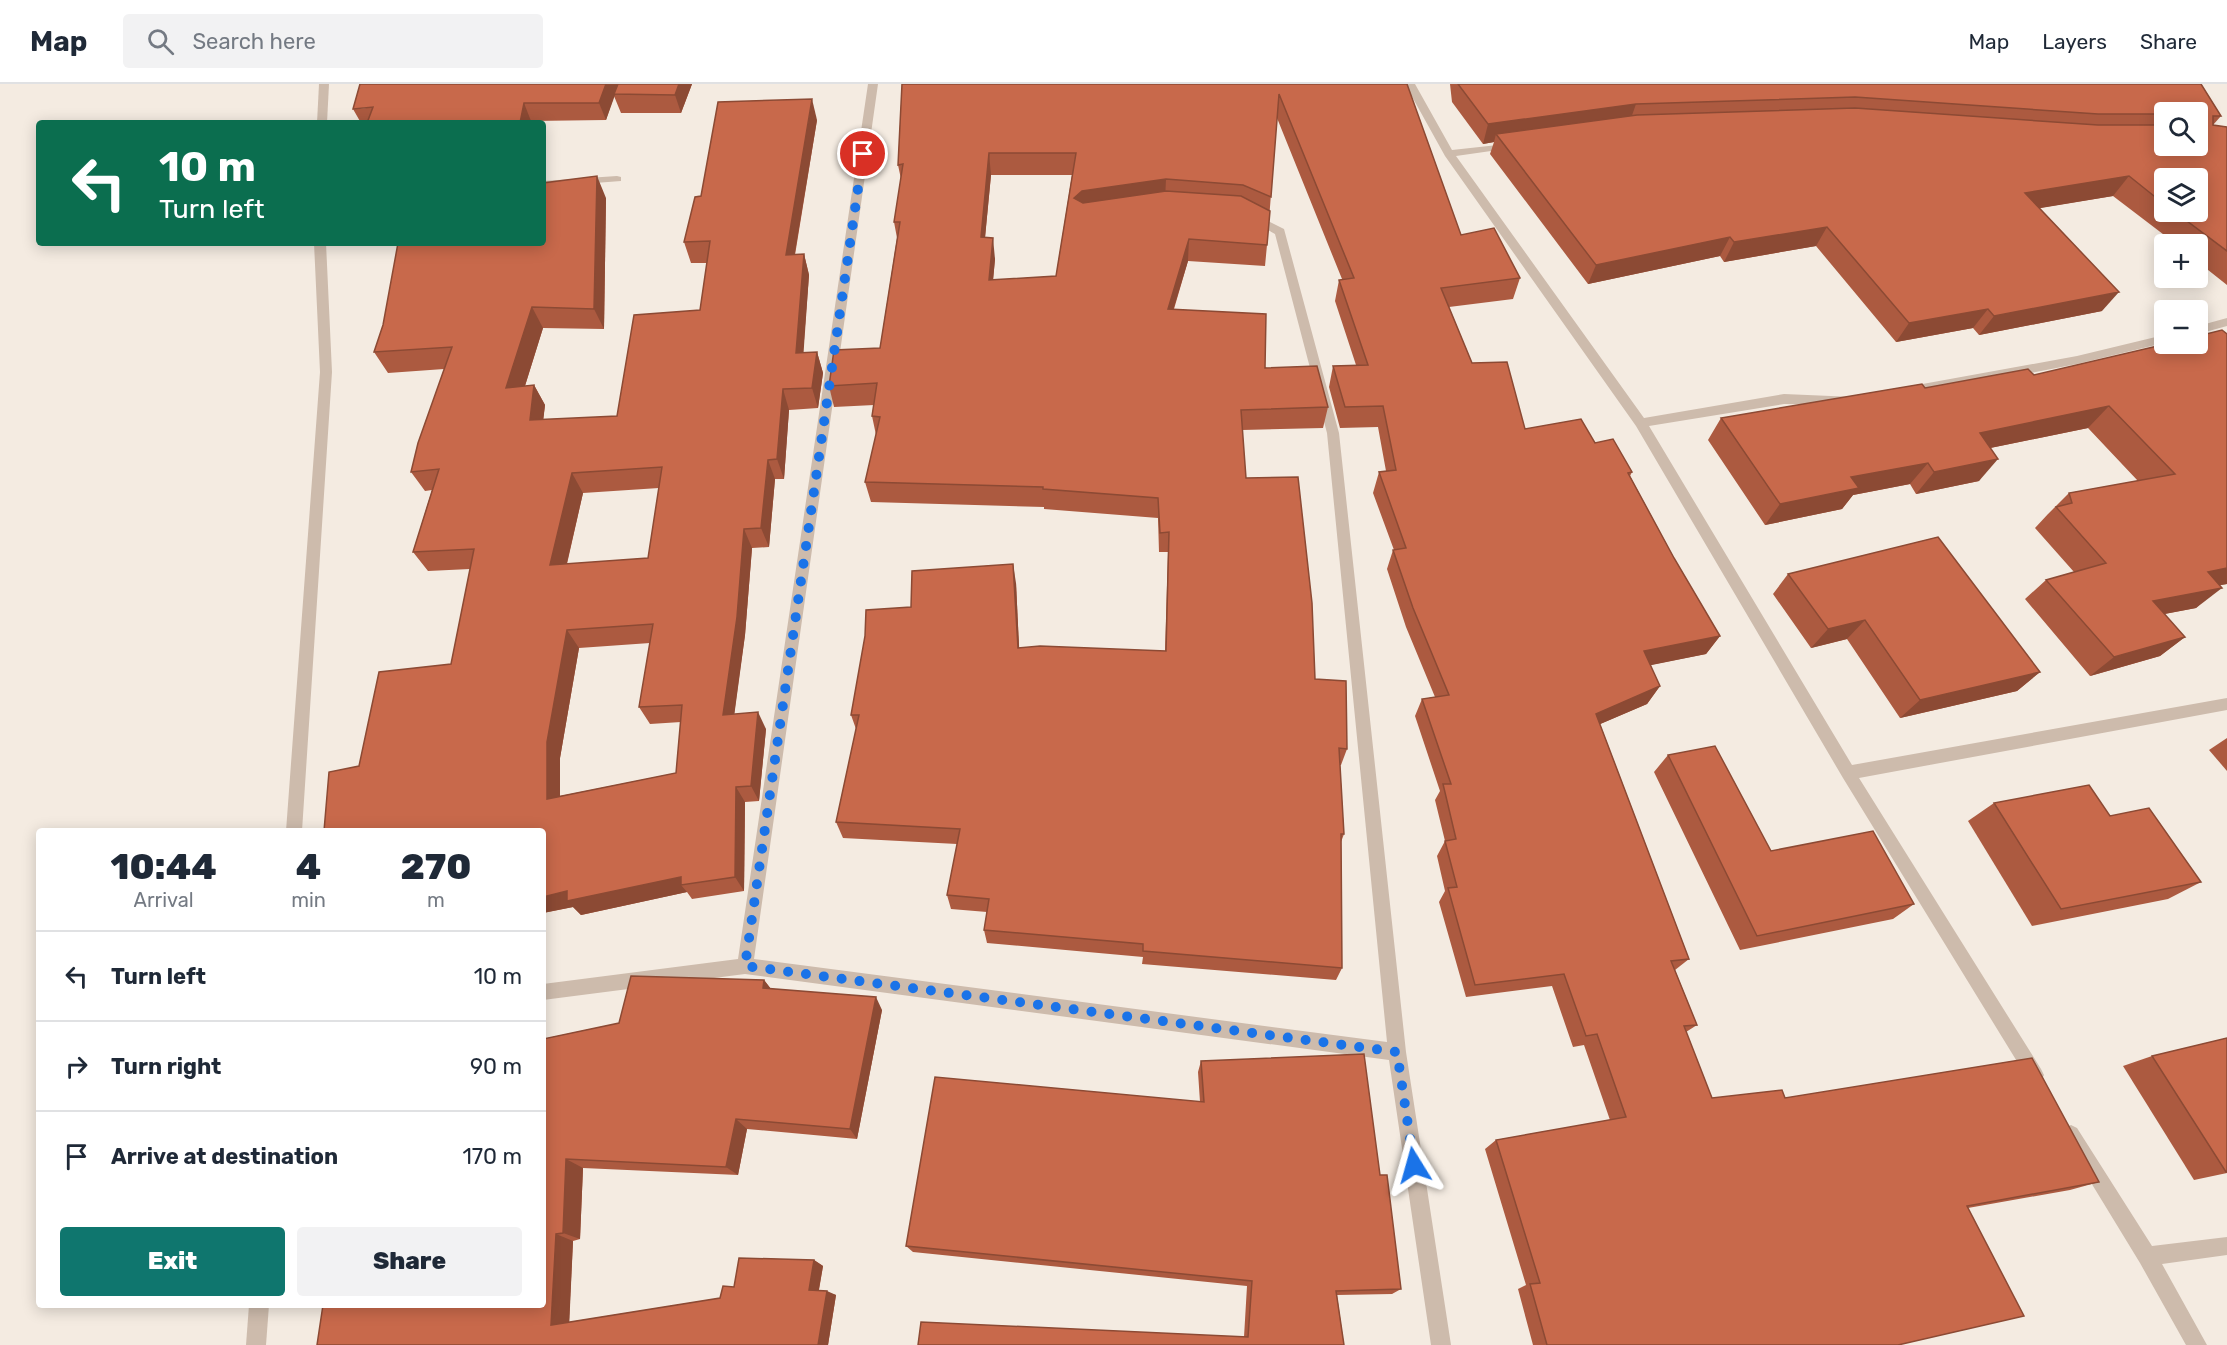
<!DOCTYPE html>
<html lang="en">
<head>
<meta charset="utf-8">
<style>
	body { margin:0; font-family:Rubik,sans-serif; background:#f2f2f3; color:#1f2937; height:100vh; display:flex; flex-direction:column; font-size:22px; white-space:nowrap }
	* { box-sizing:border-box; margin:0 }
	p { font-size:20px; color:#747a83 }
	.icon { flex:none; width:33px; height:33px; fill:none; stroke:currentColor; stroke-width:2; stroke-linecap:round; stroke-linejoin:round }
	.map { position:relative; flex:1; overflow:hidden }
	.sheet { position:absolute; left:36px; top:744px; width:510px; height:480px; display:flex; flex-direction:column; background:#fff; border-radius:6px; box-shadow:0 3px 15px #0003 }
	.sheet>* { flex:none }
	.guide { position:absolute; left:36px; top:36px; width:510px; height:126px; border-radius:6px; box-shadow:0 3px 15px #0003; background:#0b6e4f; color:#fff; overflow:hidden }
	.fabs { position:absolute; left:2154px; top:18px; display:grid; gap:12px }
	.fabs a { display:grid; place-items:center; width:54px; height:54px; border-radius:6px; background:#fff; box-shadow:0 3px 15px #0003; font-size:30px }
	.pin { position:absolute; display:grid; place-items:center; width:51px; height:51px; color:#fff; margin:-26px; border:3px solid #fff; border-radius:50%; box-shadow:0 2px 6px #0007 }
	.me { position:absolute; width:66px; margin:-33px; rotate:352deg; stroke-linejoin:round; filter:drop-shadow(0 0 4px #0008) }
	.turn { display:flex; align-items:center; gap:21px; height:126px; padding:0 24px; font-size:27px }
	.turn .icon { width:78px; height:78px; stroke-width:2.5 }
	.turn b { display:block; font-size:42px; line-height:51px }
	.eta { display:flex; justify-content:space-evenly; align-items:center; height:102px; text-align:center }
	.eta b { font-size:36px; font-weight:800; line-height:42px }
	.primary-button { display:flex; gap:12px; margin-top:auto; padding:12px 24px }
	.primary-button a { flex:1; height:69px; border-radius:6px; background:#0f766e; color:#fff; font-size:24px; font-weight:800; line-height:69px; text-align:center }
	.primary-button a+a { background:#f2f2f3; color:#1f2937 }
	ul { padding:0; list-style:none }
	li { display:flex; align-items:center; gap:18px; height:90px; padding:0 24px; border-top:2px solid #e0e1e3 }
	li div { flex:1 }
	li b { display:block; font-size:22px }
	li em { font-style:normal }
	header { display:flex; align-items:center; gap:36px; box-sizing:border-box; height:84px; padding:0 30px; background:#fff; border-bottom:2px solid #e0e1e3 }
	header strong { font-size:28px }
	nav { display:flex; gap:33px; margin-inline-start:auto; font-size:21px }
	.search { width:420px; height:54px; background:#f2f2f3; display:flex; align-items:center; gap:15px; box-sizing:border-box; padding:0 21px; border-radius:6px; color:#747a83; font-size:22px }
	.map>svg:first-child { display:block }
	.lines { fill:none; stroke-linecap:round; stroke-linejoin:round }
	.street { fill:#cdbbac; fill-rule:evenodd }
	.wall { fill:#ac5a40; fill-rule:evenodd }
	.shaded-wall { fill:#8c4a34 }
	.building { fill:#c8694b; stroke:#8c4a34; stroke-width:1.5; fill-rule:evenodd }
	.route { stroke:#1a73e8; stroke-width:10; stroke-dasharray:0 18 }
</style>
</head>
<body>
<header>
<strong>Map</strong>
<div class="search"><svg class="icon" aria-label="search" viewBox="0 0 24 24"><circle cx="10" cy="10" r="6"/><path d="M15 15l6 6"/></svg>Search here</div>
<nav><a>Map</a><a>Layers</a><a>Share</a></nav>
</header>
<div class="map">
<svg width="2227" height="1261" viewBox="0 0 2227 1261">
	<rect width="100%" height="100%" fill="#f4ebe1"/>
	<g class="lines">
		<!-- street -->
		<g class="street">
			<path d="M 319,0 L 329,0 L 327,39 L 317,39 Z"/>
			<path d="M 868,0 L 878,0 L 754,875 L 1387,958 L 1327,349 L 1275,150 L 1246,134 L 1252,130 L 1256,131 L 1284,145 L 1339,349 L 1406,968 L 1451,1261 L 1431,1261 L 1389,976 L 745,890 L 543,916 L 543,900 L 738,875 Z"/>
			<path d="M 1405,0 L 1415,0 L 1452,66 L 1516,59 L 1517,61 L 1512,64 L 1456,72 L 1644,334 L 1784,310 L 1854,313 L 1856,316 L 1850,321 L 1784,320 L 1649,342 L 1852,681 L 2227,614 L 2227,626 L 1859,694 L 2041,985 L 2044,991 L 2041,997 L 2035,1000 L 2029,997 L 1843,694 L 1636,342 L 1445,72 Z"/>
			<path d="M 617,92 L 621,93 L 621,97 L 543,103 L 543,97 Z"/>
			<path d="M 314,159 L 326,159 L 332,288 L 302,747 L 286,747 L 320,288 Z"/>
			<path d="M 2227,234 L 2227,242 L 2198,250 L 2198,242 Z"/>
			<path d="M 2164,251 L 2164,259 L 2077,280 L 1906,313 L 1900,308 L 1906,303 L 2077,272 Z"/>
			<path d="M 2071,1041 L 2077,1044 L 2152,1162 L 2227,1153 L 2227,1171 L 2162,1180 L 2207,1261 L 2186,1261 L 2140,1179 L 2065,1056 L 2062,1050 L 2065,1044 Z"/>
			<path d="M 249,1221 L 269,1221 L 266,1261 L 246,1261 Z"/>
		</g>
	</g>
	<!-- wall -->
	<g class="wall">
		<path d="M 692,0 L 681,29 L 621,29 L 614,12 L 606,36 L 531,37 L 531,39 L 361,39 L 353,25 Z"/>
		<path d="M 902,0 L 1407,0 L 1461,151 L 1520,194 L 1513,215 L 1449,223 L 1472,279 L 1525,345 L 1595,359 L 1632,388 L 1630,392 L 1674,474 L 1720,552 L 1706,570 L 1650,581 L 1660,602 L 1647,620 L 1600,640 L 1689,875 L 1675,886 L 1697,941 L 1686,948 L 1712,1014 L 1785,1014 L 2099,1098 L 2070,1106 L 1968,1124 L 1898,1261 L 1533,1261 L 1518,1205 L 1526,1201 L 1485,1065 L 1496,1056 L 1610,1036 L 1584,961 L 1573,963 L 1552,902 L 1466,913 L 1439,818 L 1445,807 L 1437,772 L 1445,757 L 1435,716 L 1440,707 L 1415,632 L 1422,615 L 1435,613 L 1406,543 L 1387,485 L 1393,466 L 1394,466 L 1373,409 L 1379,388 L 1386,387 L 1378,343 L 1340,344 L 1329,303 L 1333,282 L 1356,281 L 1335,217 L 1339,196 L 1342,195 L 1277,34 L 1267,161 L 1265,182 L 1188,177 L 1174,225 L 1328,323 L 1323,344 L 1242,346 L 1246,394 L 1315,595 L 1347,665 L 1341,681 L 1340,681 L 1344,750 L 1341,758 L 1342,884 L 1336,896 L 1142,880 L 1143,873 L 987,859 L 984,846 L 987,828 L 951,825 L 947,811 L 957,760 L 843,754 L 836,738 L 856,645 L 851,631 L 911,523 L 1016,499 L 1019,564 L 1165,567 L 1168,468 L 1159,468 L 1158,434 L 1044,425 L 1044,423 L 871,418 L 865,398 L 876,351 L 872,332 L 874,321 L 834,323 L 829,302 L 880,264 L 897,154 L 894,138 L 901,95 L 898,81 ZM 991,91 L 1072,91 L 1056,192 L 993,196 L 995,175 L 985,153 Z"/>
		<path d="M 1450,0 L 2201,0 L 2221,32 L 2213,41 L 2227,43 L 2227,201 L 2198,178 L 2198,160 L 2176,160 L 2113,112 L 2039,124 L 2102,227 L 1979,251 L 1973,244 L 1896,258 L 1816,162 L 1724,178 L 1720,172 L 1588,200 L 1490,70 L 1494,58 L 1483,60 L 1452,18 ZM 2164,28 L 2198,28 L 2164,62 ZM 2164,94 L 2198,128 L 2164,128 Z"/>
		<path d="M 817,36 L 795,171 L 804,170 L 809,191 L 803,269 L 817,268 L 823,289 L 818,324 L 789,326 L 784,395 L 775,395 L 769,463 L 752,464 L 745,551 L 734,630 L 766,645 L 759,717 L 745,718 L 744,807 L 692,815 L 687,808 L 581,831 L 573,823 L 543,829 L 359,682 L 451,580 L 470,485 L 428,487 L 413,468 L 432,406 L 425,407 L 411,388 L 444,285 L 388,289 L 374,268 L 383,241 L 543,159 L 606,114 L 604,245 L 543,244 L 525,302 L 534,301 L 545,321 L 543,336 L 617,332 L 700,226 L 707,179 L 691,179 L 684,158 L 701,112 ZM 659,404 L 648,474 L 567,480 L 583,409 ZM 650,559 L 639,623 L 650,640 L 681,638 L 676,689 L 560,712 L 560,674 L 579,564 Z"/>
		<path d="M 367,159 L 398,159 L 369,162 Z"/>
		<path d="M 2227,250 L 2227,500 L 2219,501 L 2196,524 L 2164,530 L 2185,553 L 2160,572 L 2090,592 L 2025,515 L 2046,496 L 2074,488 L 2035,444 L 2048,430 L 2069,409 L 2138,397 L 2088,344 L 1990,364 L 1979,397 L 1916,410 L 1910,400 L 1853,411 L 1842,425 L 1765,441 L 1708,356 L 1721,334 L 1925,304 L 2034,291 Z"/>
		<path d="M 1788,490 L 2040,588 L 2017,607 L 1900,634 L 1847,555 L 1811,564 L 1773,510 Z"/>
		<path d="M 2227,654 L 2227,687 L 2209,666 Z"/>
		<path d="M 1668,671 L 1771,767 L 1914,820 L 1893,835 L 1740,866 L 1654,688 Z"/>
		<path d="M 1994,719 L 2110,732 L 2201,798 L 2168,815 L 2032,842 L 1968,737 Z"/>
		<path d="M 764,896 L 771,905 L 882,926 L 857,1055 L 747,1045 L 738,1091 L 583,1084 L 580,1155 L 573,1157 L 569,1238 L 720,1214 L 734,1203 L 814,1176 L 823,1182 L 819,1206 L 836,1211 L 828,1261 L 317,1261 L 543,955 L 619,939 Z"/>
		<path d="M 2227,954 L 2227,1089 L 2194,1096 L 2123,982 L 2152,972 Z"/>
		<path d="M 1201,977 L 1380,1091 L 1401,1205 L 1392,1210 L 1337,1211 L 1344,1261 L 1244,1253 L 1247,1202 L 913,1168 L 906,1162 L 1200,1018 L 1198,988 Z"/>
	</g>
	<!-- shaded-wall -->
	<g class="shaded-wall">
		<path d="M 606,0 L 619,0 L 606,36 L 599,19 Z"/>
		<path d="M 679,0 L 692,0 L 681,29 L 675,11 Z"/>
		<path d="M 812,15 L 817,36 L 791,192 L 786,171 Z"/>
		<path d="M 524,19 L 531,37 L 531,39 L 520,39 Z"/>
		<path d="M 1636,20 L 1629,40 L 1496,50 L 1494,58 L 1483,60 L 1488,40 Z"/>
		<path d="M 989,69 L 991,91 L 983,175 L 981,153 Z"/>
		<path d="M 597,92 L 606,114 L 604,245 L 594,225 Z"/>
		<path d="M 2129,92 L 2113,112 L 2011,129 L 2025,109 Z"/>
		<path d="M 1166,95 L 1165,117 L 1083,129 L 1074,114 L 1082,107 Z"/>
		<path d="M 1827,143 L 1816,162 L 1724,178 L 1734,158 Z"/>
		<path d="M 1730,153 L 1720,172 L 1588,200 L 1596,181 Z"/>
		<path d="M 993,154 L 995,175 L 991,218 L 989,196 Z"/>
		<path d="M 1189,155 L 1188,177 L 1167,246 L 1168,225 Z"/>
		<path d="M 804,170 L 809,191 L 802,290 L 796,269 Z"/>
		<path d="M 2119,208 L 2102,227 L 1979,251 L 1994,232 Z"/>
		<path d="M 532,223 L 543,244 L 518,324 L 506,304 Z"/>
		<path d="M 1988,225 L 1973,244 L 1896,258 L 1909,239 Z"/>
		<path d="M 817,268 L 823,289 L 818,324 L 812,304 Z"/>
		<path d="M 534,301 L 545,321 L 541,356 L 530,336 Z"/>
		<path d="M 783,305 L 789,326 L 784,395 L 777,375 Z"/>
		<path d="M 2109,322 L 2088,344 L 1961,370 L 1980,349 Z"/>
		<path d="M 1998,375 L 1979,397 L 1916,410 L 1934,388 Z"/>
		<path d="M 768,376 L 775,395 L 769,463 L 761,444 Z"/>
		<path d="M 1928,379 L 1910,400 L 1853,411 L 1842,425 L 1765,441 L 1780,420 L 1851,393 Z"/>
		<path d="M 572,389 L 583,409 L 562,500 L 550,481 Z"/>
		<path d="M 744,445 L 752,464 L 745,551 L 732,648 L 723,631 Z"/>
		<path d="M 1013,480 L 1016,499 L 1020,582 L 1018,564 Z"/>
		<path d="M 2227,484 L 2227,500 L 2183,508 L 2208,488 Z"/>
		<path d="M 2222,504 L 2196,524 L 2128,537 L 2153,517 Z"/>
		<path d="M 1865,536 L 1847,555 L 1811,564 L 1828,545 Z"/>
		<path d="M 567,546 L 579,564 L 560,674 L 560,730 L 547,715 L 547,658 Z"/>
		<path d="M 1720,552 L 1706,570 L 1632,585 L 1644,567 Z"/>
		<path d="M 2185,553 L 2160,572 L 2090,592 L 2114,573 Z"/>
		<path d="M 2040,588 L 2017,607 L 1900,634 L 1920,616 Z"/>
		<path d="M 1660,602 L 1647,620 L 1584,647 L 1596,630 Z"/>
		<path d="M 758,628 L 766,645 L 759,717 L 751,702 Z"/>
		<path d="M 736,703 L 745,718 L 744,807 L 735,793 Z"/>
		<path d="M 681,793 L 681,801 L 687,808 L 581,831 L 573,823 L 543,829 L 543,813 L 567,807 Z"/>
		<path d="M 764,896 L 774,909 L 763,904 Z"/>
		<path d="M 876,913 L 882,926 L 857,1055 L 850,1045 Z"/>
		<path d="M 736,1035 L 747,1045 L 738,1091 L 726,1083 Z"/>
		<path d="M 566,1075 L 583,1084 L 580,1155 L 563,1149 Z"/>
		<path d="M 556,1150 L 573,1157 L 569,1245 L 551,1241 Z"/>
		<path d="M 814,1176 L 823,1182 L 818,1210 L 809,1206 Z"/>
		<path d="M 827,1207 L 836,1211 L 828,1261 L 818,1261 Z"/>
	</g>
	<!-- building -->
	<g class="building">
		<path d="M 360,0 L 606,0 L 599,19 L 524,19 L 520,39 L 367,39 L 373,23 L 353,25 Z"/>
		<path d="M 618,0 L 679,0 L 675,11 L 614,10 Z"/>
		<path d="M 902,0 L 1407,0 L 1461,151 L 1494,144 L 1520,194 L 1441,204 L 1472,279 L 1507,278 L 1525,345 L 1581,335 L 1595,359 L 1613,355 L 1632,388 L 1628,389 L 1674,474 L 1720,552 L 1644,567 L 1660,602 L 1596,630 L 1689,875 L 1671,877 L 1697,941 L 1684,942 L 1712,1014 L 1782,1006 L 1785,1014 L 2032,974 L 2099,1098 L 1967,1122 L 2024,1232 L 1898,1261 L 1547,1261 L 1530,1200 L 1540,1199 L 1496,1056 L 1626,1033 L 1597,950 L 1586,952 L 1564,890 L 1475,901 L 1448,804 L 1457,803 L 1445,757 L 1456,755 L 1443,700 L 1451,700 L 1422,615 L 1449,611 L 1413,524 L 1393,466 L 1406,464 L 1379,388 L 1396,386 L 1383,322 L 1345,323 L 1333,282 L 1368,281 L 1339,196 L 1354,194 L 1279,10 L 1271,113 L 1243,101 L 1166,95 L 1082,107 L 1074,114 L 1083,119 L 1166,107 L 1241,112 L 1270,127 L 1267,161 L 1189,155 L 1168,225 L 1266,230 L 1265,284 L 1317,282 L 1328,323 L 1241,326 L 1246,394 L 1298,393 L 1312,519 L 1315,595 L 1346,597 L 1347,665 L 1339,664 L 1344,750 L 1341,750 L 1342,884 L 1143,867 L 1143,860 L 984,846 L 989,815 L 947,811 L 960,745 L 836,738 L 859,631 L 851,631 L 865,552 L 866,526 L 911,523 L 912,487 L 1013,480 L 1018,564 L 1040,562 L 1166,567 L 1169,448 L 1160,449 L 1158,414 L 1043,405 L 1043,403 L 865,398 L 880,333 L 872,332 L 877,299 L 829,302 L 834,266 L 880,264 L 900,138 L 894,138 L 903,80 L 898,81 ZM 989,69 L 1076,69 L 1056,192 L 989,196 L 993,154 L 981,153 Z"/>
		<path d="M 1458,0 L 2201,0 L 2221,32 L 2213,32 L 2213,41 L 2227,43 L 2227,167 L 2175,128 L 2198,128 L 2198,94 L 2164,94 L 2164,120 L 2129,92 L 2025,109 L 2119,208 L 1994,232 L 1988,225 L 1909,239 L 1827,143 L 1734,158 L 1730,153 L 1596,181 L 1496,50 L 1637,31 L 1855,24 L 2098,41 L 2164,41 L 2164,62 L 2198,62 L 2198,28 L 2164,28 L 2164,30 L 2098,30 L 1855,13 L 1636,20 L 1488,40 Z"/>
		<path d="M 812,15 L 786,171 L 804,170 L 796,269 L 817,268 L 812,304 L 783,305 L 777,375 L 768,376 L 761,444 L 744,445 L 737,533 L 723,631 L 758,628 L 751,702 L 736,703 L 735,793 L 681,801 L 681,793 L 567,817 L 567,807 L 543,813 L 543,747 L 324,747 L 329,688 L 359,682 L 379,588 L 451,580 L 474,465 L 413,468 L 439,385 L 411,388 L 418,359 L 452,263 L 374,268 L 383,241 L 398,159 L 543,159 L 543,99 L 597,92 L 594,225 L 532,223 L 506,304 L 534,301 L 530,336 L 617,332 L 634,231 L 700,226 L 710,157 L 684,158 L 695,113 L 701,112 L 718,18 ZM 662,383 L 648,474 L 550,481 L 572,389 ZM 653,540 L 639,623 L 682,621 L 676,689 L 547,715 L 547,658 L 567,546 Z"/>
		<path d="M 2222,246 L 2227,250 L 2227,484 L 2208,488 L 2222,504 L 2153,517 L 2185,553 L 2114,573 L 2046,496 L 2106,479 L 2056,423 L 2072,419 L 2069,409 L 2175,390 L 2109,322 L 1980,349 L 1998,375 L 1934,388 L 1928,379 L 1851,393 L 1859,404 L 1780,420 L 1721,334 L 1922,300 L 1925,304 L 2028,285 L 2034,291 L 2166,260 L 2198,260 L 2198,252 Z"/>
		<path d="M 1938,453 L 2040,588 L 1920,616 L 1865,536 L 1828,545 L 1788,490 Z"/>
		<path d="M 1715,662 L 1771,767 L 1873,747 L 1914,820 L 1757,852 L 1668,671 Z"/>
		<path d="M 2089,701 L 2110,732 L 2149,724 L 2201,798 L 2061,825 L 1994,719 Z"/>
		<path d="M 631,892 L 764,896 L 763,904 L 876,913 L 850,1045 L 736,1035 L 726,1083 L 566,1075 L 563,1149 L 556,1150 L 551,1241 L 720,1214 L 723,1202 L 734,1203 L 739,1174 L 814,1176 L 809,1206 L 827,1207 L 818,1261 L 317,1261 L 323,1221 L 543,1221 L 543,955 L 619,939 Z"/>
		<path d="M 2227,954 L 2227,1088 L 2226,1088 L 2152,972 Z"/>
		<path d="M 1364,970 L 1380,1091 L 1387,1091 L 1401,1205 L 1336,1207 L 1344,1261 L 918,1261 L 921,1238 L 1248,1253 L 1252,1197 L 906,1162 L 935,993 L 1204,1018 L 1201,977 Z"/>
	</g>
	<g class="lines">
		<!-- route -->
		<path class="route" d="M 863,70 L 745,882 L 1397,968 L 1414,1081"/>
	</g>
</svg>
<div class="fabs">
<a><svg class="icon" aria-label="search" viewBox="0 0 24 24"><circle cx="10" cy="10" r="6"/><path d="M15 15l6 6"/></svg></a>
<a><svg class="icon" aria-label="layers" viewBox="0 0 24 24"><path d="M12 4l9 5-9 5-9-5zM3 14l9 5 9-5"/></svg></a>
<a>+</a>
<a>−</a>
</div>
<div class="pin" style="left:863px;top:70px;background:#d93025"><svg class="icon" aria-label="arrive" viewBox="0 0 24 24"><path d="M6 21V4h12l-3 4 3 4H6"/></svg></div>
<svg class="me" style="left:1414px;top:1081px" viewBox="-20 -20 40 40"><path d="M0-17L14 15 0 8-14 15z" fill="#1a73e8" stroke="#fff" stroke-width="4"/></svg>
<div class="guide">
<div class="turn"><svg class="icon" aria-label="left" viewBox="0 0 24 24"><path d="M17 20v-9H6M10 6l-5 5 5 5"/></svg><div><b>10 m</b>Turn left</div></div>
</div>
<section class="sheet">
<div class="eta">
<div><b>10:44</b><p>Arrival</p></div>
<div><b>4</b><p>min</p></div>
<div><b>270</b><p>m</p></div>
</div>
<ul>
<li><svg class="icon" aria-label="left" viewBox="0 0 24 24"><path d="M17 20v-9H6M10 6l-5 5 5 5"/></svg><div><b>Turn left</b></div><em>10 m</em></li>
<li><svg class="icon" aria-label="right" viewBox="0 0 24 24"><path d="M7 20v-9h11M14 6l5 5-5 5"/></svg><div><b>Turn right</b></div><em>90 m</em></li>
<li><svg class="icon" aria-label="arrive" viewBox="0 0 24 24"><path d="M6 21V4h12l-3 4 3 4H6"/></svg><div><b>Arrive at destination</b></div><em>170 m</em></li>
</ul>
<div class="primary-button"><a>Exit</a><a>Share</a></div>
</section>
</div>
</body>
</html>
